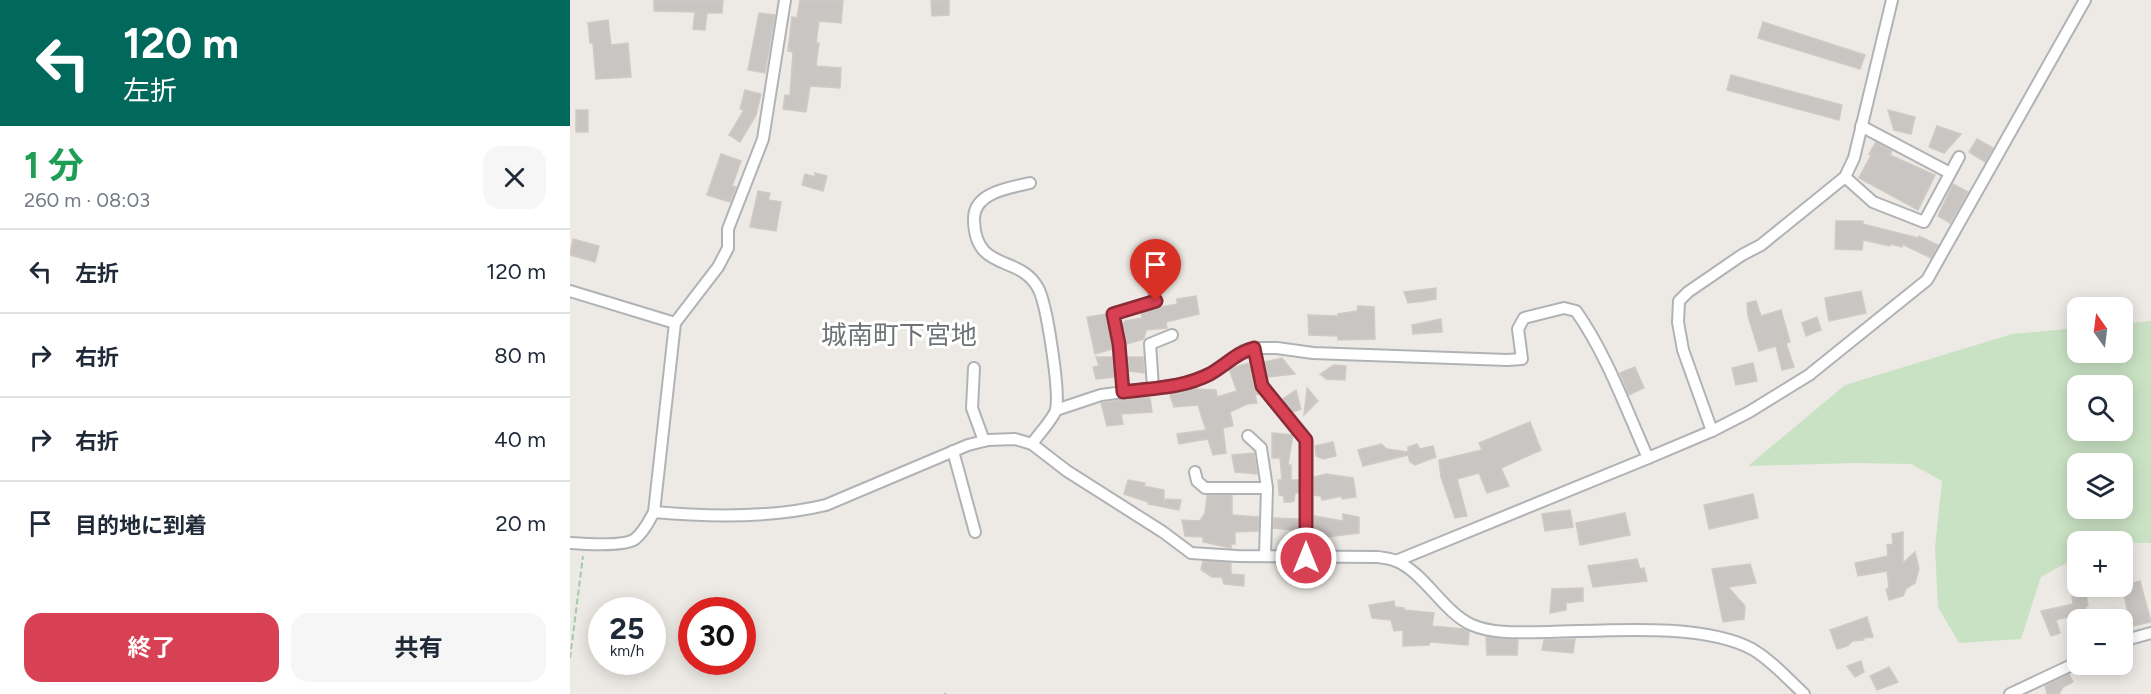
<!DOCTYPE html>
<html lang="ja">
<head>
<meta charset="utf-8">
<style>
	body { margin:0; font-family:Figtree,"Noto Sans JP",sans-serif; background:#f6f6f7; color:#1f2937; height:100vh; display:flex; flex-direction:column; font-size:22px; white-space:nowrap }
	* { box-sizing:border-box; margin:0 }
	p { font-size:20px; color:#747a83 }
	.icon { flex:none; width:33px; height:33px; fill:none; stroke:currentColor; stroke-width:2; stroke-linecap:round; stroke-linejoin:round }
	.map { position:relative; flex:1; overflow:hidden }
	.side { display:flex; flex-direction:column; background:#fff; width:570px }
	.side>* { flex:none }
	.hud { background:#00695c; color:#fff; overflow:hidden }
	.needle { width:39px; rotate:346deg }
	.fabs { position:absolute; left:1497px; top:297px; display:grid; gap:12px }
	.fabs a { display:grid; place-items:center; width:66px; height:66px; border-radius:12px; background:#fff; box-shadow:0 3px 15px #0003; font-size:30px }
	.speed { position:absolute; left:18px; top:597px; display:flex; gap:12px; font-size:30px; font-weight:700; text-align:center }
	.speed>* { display:grid; place-content:center; width:78px; height:78px; border-radius:50%; background:#fff; box-shadow:0 3px 15px #0003; line-height:1 }
	.speed small { font-size:15px; font-weight:400 }
	.speed .limit { border:9px solid #d22; background:#fff; color:#111 }
	.pin { position:absolute; display:grid; place-items:center; width:51px; height:51px; color:#fff; margin:-62px -26px; border-radius:50% 50% 50% 0; rotate:-45deg; box-shadow:0 0 6px #0007 }
	.pin .icon { rotate:45deg }
	.me { position:absolute; width:66px; margin:-33px; rotate:0deg; stroke-linejoin:round; filter:drop-shadow(0 0 4px #0008) }
	.turn { display:flex; align-items:center; gap:21px; height:126px; padding:0 24px; font-size:27px }
	.turn .icon { width:78px; height:78px; stroke-width:2.5 }
	.turn b { display:block; font-size:42px; line-height:51px }
	.round { display:grid; place-items:center; flex:none; width:63px; height:63px; border-radius:18px; background:#f6f6f7 }
	.summary { display:flex; align-items:center; justify-content:space-between; height:102px; padding:0 24px }
	h1 { font-size:36px; font-weight:700; line-height:45px; color:#1e9e55 }
	.cta { display:flex; gap:12px; margin-top:auto; padding:12px 24px }
	.cta a { flex:1; height:69px; border-radius:18px; background:#d84053; color:#fff; font-size:24px; font-weight:700; line-height:69px; text-align:center }
	.cta a+a { background:#f6f6f7; color:#1f2937 }
	ul { padding:0; list-style:none }
	li { display:flex; align-items:center; gap:18px; height:84px; padding:0 24px; border-top:2px solid #e0e1e3 }
	li div { flex:1 }
	li b { display:block; font-size:22px }
	li em { font-style:normal }
	main { display:flex; flex:1; min-height:0 }
	.map>svg:first-child { display:block }
	.green { fill:#cae2c4; fill-rule:evenodd }
	.building { fill:#c9c5c2; stroke:#d1cac4; stroke-width:1.5 }
	.lines { fill:none; stroke-linecap:round; stroke-linejoin:round }
	.minor-casing { stroke:#b0b3b6; stroke-width:14 }
	.path { stroke:#a2caa5; stroke-width:2; stroke-dasharray:6 3; stroke-linecap:butt }
	.minor { stroke:#fff; stroke-width:10 }
	.route-casing { stroke:#8c2a36; stroke-width:15 }
	.route { stroke:#d84053; stroke-width:10 }
	.labels { text-anchor:middle; stroke-width:6; stroke-linejoin:round; paint-order:stroke }
	.quarter-label { font-size:26px; fill:#6e7375; stroke:#fff }
</style>
</head>
<body>
<main>
<section class="side">
<div class="hud">
<div class="turn"><svg class="icon" aria-label="left" viewBox="0 0 24 24"><path d="M17 20v-9H6M10 6l-5 5 5 5"/></svg><div><b>120 m</b>左折</div></div>
</div>
<div class="summary"><div><h1>1 分</h1><p>260 m · 08:03</p></div><a class="round"><svg class="icon" aria-label="close" viewBox="0 0 24 24"><path d="M6 6l12 12M18 6L6 18"/></svg></a></div>
<ul>
<li><svg class="icon" aria-label="left" viewBox="0 0 24 24"><path d="M17 20v-9H6M10 6l-5 5 5 5"/></svg><div><b>左折</b></div><em>120 m</em></li>
<li><svg class="icon" aria-label="right" viewBox="0 0 24 24"><path d="M7 20v-9h11M14 6l5 5-5 5"/></svg><div><b>右折</b></div><em>80 m</em></li>
<li><svg class="icon" aria-label="right" viewBox="0 0 24 24"><path d="M7 20v-9h11M14 6l5 5-5 5"/></svg><div><b>右折</b></div><em>40 m</em></li>
<li><svg class="icon" aria-label="arrive" viewBox="0 0 24 24"><path d="M6 21V4h12l-3 4 3 4H6"/></svg><div><b>目的地に到着</b></div><em>20 m</em></li>
</ul>
<div class="cta"><a>終了</a><a>共有</a></div>
</section>
<div class="map">
<svg width="1581" height="694" viewBox="0 0 1581 694">
	<rect width="100%" height="100%" fill="#edeae5"/>
	<!-- green -->
	<path class="green" d="M 1581,321 L 1581,543 L 1508,542 L 1507,557 L 1471,577 L 1451,639 L 1389,643 L 1368,607 L 1365,547 L 1372,481 L 1341,464 L 1285,463 L 1178,466 L 1275,385 L 1442,334 L 1507,328 L 1508,352 L 1552,352 L 1553,324 ZM 1508,386 L 1552,386 L 1552,430 L 1508,430 ZM 1508,464 L 1552,464 L 1552,508 L 1508,508 Z"/>
	<!-- building -->
	<g class="building">
		<path d="M 84,0 L 153,0 L 152,13 L 137,13 L 135,30 L 123,29 L 125,12 L 84,11 Z"/>
		<path d="M 230,0 L 273,0 L 271,23 L 249,21 L 246,43 L 249,43 L 246,66 L 271,68 L 270,88 L 240,86 L 236,112 L 213,109 L 215,95 L 220,96 L 223,52 L 218,51 L 222,17 L 227,18 Z"/>
		<path d="M 361,0 L 379,0 L 379,15 L 362,16 Z"/>
		<path d="M 189,13 L 205,15 L 195,73 L 178,70 Z"/>
		<path d="M 38,20 L 41,45 L 58,43 L 61,77 L 26,79 L 23,43 L 20,43 L 18,23 Z"/>
		<path d="M 1193,22 L 1295,55 L 1290,69 L 1188,38 Z"/>
		<path d="M 1161,75 L 1272,105 L 1269,120 L 1157,90 Z"/>
		<path d="M 175,90 L 191,94 L 186,115 L 170,142 L 159,135 L 174,110 L 170,109 Z"/>
		<rect x="6" y="110" width="12" height="22"/>
		<path d="M 1318,110 L 1345,117 L 1341,134 L 1324,130 Z"/>
		<path d="M 1367,126 L 1391,134 L 1374,153 L 1359,147 Z"/>
		<path d="M 1407,139 L 1423,148 L 1415,162 L 1399,152 Z"/>
		<path d="M 1306,142 L 1322,151 L 1320,155 L 1365,175 L 1348,210 L 1289,178 L 1301,155 L 1299,154 Z"/>
		<path d="M 151,154 L 171,161 L 162,186 L 166,187 L 160,202 L 137,195 Z"/>
		<path d="M 245,173 L 257,176 L 253,191 L 232,185 L 235,174 L 245,177 Z"/>
		<path d="M 1383,184 L 1398,192 L 1380,223 L 1368,216 Z"/>
		<path d="M 188,191 L 200,193 L 198,200 L 211,202 L 206,231 L 180,227 Z"/>
		<path d="M 1266,221 L 1293,221 L 1293,224 L 1348,238 L 1349,236 L 1368,245 L 1361,258 L 1332,244 L 1332,247 L 1321,244 L 1320,246 L 1293,240 L 1292,250 L 1265,249 Z"/>
		<path d="M 3,239 L 29,246 L 25,262 L 0,255 Z"/>
		<path d="M 866,288 L 866,299 L 855,301 L 838,303 L 834,292 Z"/>
		<path d="M 1291,291 L 1296,313 L 1259,321 L 1255,298 Z"/>
		<path d="M 626,296 L 629,314 L 596,322 L 597,328 L 576,330 L 574,339 L 557,344 L 553,324 L 555,321 L 572,318 L 571,313 L 591,307 L 607,304 L 607,299 Z"/>
		<path d="M 1186,301 L 1191,316 L 1211,310 L 1220,342 L 1216,343 L 1224,367 L 1212,370 L 1206,346 L 1189,351 L 1178,316 L 1177,303 Z"/>
		<path d="M 788,306 L 804,307 L 805,339 L 768,340 L 768,336 L 739,335 L 738,315 L 768,316 L 768,314 L 787,311 Z"/>
		<path d="M 536,314 L 542,349 L 525,354 L 517,317 Z"/>
		<path d="M 1247,317 L 1251,330 L 1236,336 L 1232,323 Z"/>
		<path d="M 871,319 L 872,332 L 843,334 L 842,325 Z"/>
		<path d="M 526,357 L 543,357 L 544,377 L 526,379 L 523,367 L 529,366 Z"/>
		<path d="M 558,357 L 573,357 L 574,373 L 559,371 Z"/>
		<path d="M 712,358 L 725,374 L 698,377 L 695,362 Z"/>
		<path d="M 679,363 L 685,387 L 689,394 L 685,395 L 687,403 L 677,404 L 660,412 L 663,426 L 653,428 L 656,453 L 643,455 L 638,439 L 609,444 L 607,434 L 636,430 L 628,405 L 604,407 L 600,395 L 625,389 L 646,390 L 647,397 L 667,391 L 659,369 Z"/>
		<path d="M 1183,363 L 1187,381 L 1166,385 L 1162,368 Z"/>
		<path d="M 764,365 L 776,366 L 775,380 L 756,379 L 750,374 Z"/>
		<path d="M 1065,367 L 1074,388 L 1059,395 L 1050,373 Z"/>
		<path d="M 737,388 L 748,401 L 734,415 Z"/>
		<path d="M 726,390 L 731,409 L 723,412 L 713,399 Z"/>
		<path d="M 569,398 L 580,398 L 582,412 L 551,414 L 553,424 L 537,426 L 531,403 Z"/>
		<path d="M 960,422 L 971,450 L 931,468 L 939,486 L 917,493 L 909,473 L 887,479 L 897,516 L 885,518 L 871,477 L 869,460 L 912,450 L 909,443 Z"/>
		<path d="M 702,433 L 723,435 L 718,465 L 721,465 L 721,480 L 729,480 L 729,493 L 725,493 L 724,501 L 721,502 L 714,502 L 714,496 L 709,495 L 708,480 L 712,480 L 710,458 L 702,458 Z"/>
		<path d="M 763,442 L 766,456 L 753,459 L 746,456 L 745,446 Z"/>
		<path d="M 811,444 L 817,449 L 838,452 L 838,447 L 847,444 L 850,449 L 863,446 L 866,457 L 845,465 L 840,462 L 838,455 L 793,466 L 788,450 Z"/>
		<path d="M 684,453 L 687,474 L 665,472 L 662,455 Z"/>
		<path d="M 756,474 L 783,478 L 786,497 L 772,499 L 772,496 L 752,500 L 751,496 L 744,495 L 744,477 Z"/>
		<path d="M 558,480 L 575,483 L 574,486 L 594,490 L 594,505 L 595,499 L 611,500 L 609,510 L 578,504 L 578,502 L 554,494 Z"/>
		<path d="M 1183,494 L 1188,518 L 1139,529 L 1134,505 Z"/>
		<path d="M 662,495 L 662,515 L 689,517 L 688,531 L 665,532 L 665,544 L 661,544 L 661,548 L 633,542 L 633,537 L 615,536 L 612,520 L 630,521 L 635,513 L 637,496 Z"/>
		<path d="M 1000,510 L 1003,527 L 975,531 L 972,514 Z"/>
		<path d="M 1055,513 L 1060,535 L 1010,545 L 1006,523 Z"/>
		<path d="M 773,514 L 789,517 L 789,533 L 757,537 L 756,546 L 744,546 L 744,516 L 773,521 Z"/>
		<path d="M 704,518 L 729,519 L 729,531 L 703,528 Z"/>
		<path d="M 1333,532 L 1333,563 L 1345,552 L 1349,569 L 1345,583 L 1336,589 L 1333,596 L 1319,600 L 1316,589 L 1319,588 L 1317,571 L 1288,576 L 1285,563 L 1318,556 L 1317,545 L 1323,544 L 1322,534 Z"/>
		<path d="M 1067,559 L 1070,569 L 1074,568 L 1077,581 L 1023,587 L 1018,566 Z"/>
		<path d="M 633,561 L 661,563 L 661,574 L 674,575 L 674,586 L 654,584 L 652,577 L 642,577 L 631,570 Z"/>
		<path d="M 1180,564 L 1186,583 L 1158,587 L 1175,606 L 1174,619 L 1153,622 L 1142,569 Z"/>
		<path d="M 1570,581 L 1581,622 L 1558,627 L 1555,612 L 1558,612 L 1552,586 Z"/>
		<path d="M 1013,588 L 1013,601 L 996,603 L 996,610 L 980,613 L 982,589 Z"/>
		<path d="M 1516,595 L 1518,606 L 1515,607 L 1518,620 L 1507,620 L 1506,615 L 1486,620 L 1490,633 L 1481,636 L 1471,611 L 1503,604 L 1502,597 Z"/>
		<path d="M 824,601 L 825,607 L 834,608 L 834,610 L 864,613 L 862,626 L 894,629 L 899,632 L 898,645 L 860,642 L 859,645 L 833,646 L 833,630 L 824,631 L 821,620 L 802,618 L 799,605 Z"/>
		<path d="M 1297,617 L 1303,637 L 1293,638 L 1294,640 L 1283,641 L 1277,646 L 1267,649 L 1260,630 Z"/>
		<path d="M 916,637 L 948,640 L 947,655 L 917,655 Z"/>
		<path d="M 1005,639 L 1003,653 L 972,650 L 974,640 Z"/>
		<path d="M 1291,661 L 1294,672 L 1285,677 L 1277,666 Z"/>
		<path d="M 1319,667 L 1328,682 L 1307,690 L 1300,676 Z"/>
		<path d="M 1499,674 L 1503,682 L 1493,687 L 1489,694 L 1477,694 L 1475,686 Z"/>
	</g>
	<g class="lines">
		<!-- minor casing -->
		<g class="minor-casing">
			<g id="minor">
				<path d="M 1291,126 L 1380,173"/>
				<path d="M 1275,177 L 1303,202 L 1354,222 L 1389,157"/>
				<path d="M 460,183 C 440,188 403,192 404,220 C 405,273 450,254 468,288 C 477,304 490,392 486,410 C 483,419 468,435 462,444"/>
				<path d="M 0,291 L 105,323"/>
				<path d="M 684,348 L 692,385 L 736,440 L 736,558"/>
				<path d="M 404,368 L 402,408 L 414,441"/>
				<path d="M 583,388 L 580,344 L 602,335"/>
				<path d="M 553,392 L 549,343 L 543,314 L 586,301 L 579,263"/>
				<path d="M 486,410 L 531,395 L 615,384 L 641,373 L 673,351 L 684,348 L 707,348 L 743,353 L 937,360 L 952,359 L 948,329 L 954,318 L 994,308 L 1006,311 C 1037,355 1056,409 1078,458"/>
				<path d="M 1142,431 L 1113,350 L 1108,322 L 1109,301 L 1118,292 L 1172,255 L 1191,245 L 1275,177 L 1284,158 L 1322,0"/>
				<path d="M 678,436 L 691,448 L 697,488 L 695,556"/>
				<path d="M 383,451 L 405,532"/>
				<path d="M 625,472 L 627,481 L 635,488 L 697,488"/>
				<path d="M 84,512 C 139,517 202,518 256,505 L 398,445 L 418,440 L 445,439 L 462,444 L 497,471 L 593,532 L 621,553 L 667,556 L 808,557 C 813,558 820,558 826,561 C 855,573 873,612 902,625 C 926,635 954,632 979,632 C 1036,631 1131,622 1182,649 C 1201,660 1218,679 1234,694"/>
				<path d="M 0,543 C 14,544 54,547 65,539 C 74,532 79,521 84,512 L 105,323 L 148,267 L 158,248 L 158,229 L 193,139 L 215,0"/>
				<path d="M 826,561 L 1078,458 L 1142,431 L 1179,412 L 1239,375 L 1357,280 L 1515,0"/>
				<path d="M 1552,641 L 1581,633"/>
				<path d="M 1440,694 L 1508,662"/>
			</g>
		</g>
		<!-- path -->
		<g class="path">
			<path d="M 0,658 L 13,556"/>
			<path d="M 375,694 L 375,693"/>
		</g>
		<!-- minor -->
		<use href="#minor" class="minor"/>
	</g>
	<g class="lines">
		<!-- route casing -->
		<g class="route-casing">
			<path id="route" d="M 586,301 L 543,314 L 549,344 L 553,392 C 583,388 613,388 640,374 C 656,365 667,352 684,348 L 692,386 L 736,440 L 736,558"/>
		</g>
		<!-- route -->
		<use href="#route" class="route"/>
	</g>
	<g class="labels">
		<!-- quarter labels -->
		<g class="quarter-label">
			<text x="329" y="344">城南町下宮地</text>
		</g>
	</g>
</svg>
<div class="fabs">
<a><svg class="needle" viewBox="-14 -14 28 28"><path d="M0-13l5 13h-10z" fill="#e53935"/><path d="M0 13l5-13h-10z" fill="#747a83"/></svg></a>
<a><svg class="icon" aria-label="search" viewBox="0 0 24 24"><circle cx="10" cy="10" r="6"/><path d="M15 15l6 6"/></svg></a>
<a><svg class="icon" aria-label="layers" viewBox="0 0 24 24"><path d="M12 4l9 5-9 5-9-5zM3 14l9 5 9-5"/></svg></a>
<a>+</a>
<a>−</a>
</div>
<div class="speed"><div>25<small>km/h</small></div><div class="limit">30</div></div>
<div class="pin" style="left:586px;top:301px;background:#d93025"><svg class="icon" aria-label="arrive" viewBox="0 0 24 24"><path d="M6 21V4h12l-3 4 3 4H6"/></svg></div>
<svg class="me" style="left:736px;top:558px" viewBox="-20 -20 40 40"><circle r="17" fill="#d84053" stroke="#fff" stroke-width="3"/><path d="M0-11L8 9 0 5-8 9z" fill="#fff"/></svg>
</div>
</main>
</body>
</html>
